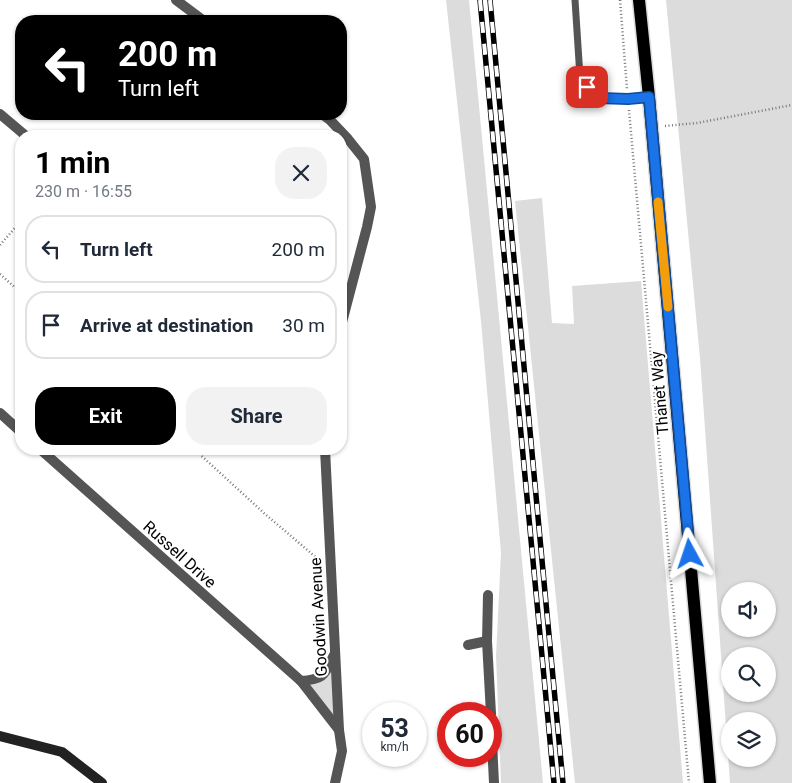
<!DOCTYPE html>
<html lang="en">
<head>
<meta charset="utf-8">
<style>
	body { margin:0; font-family:Roboto,sans-serif; background:#f2f2f3; color:#1f2937; height:100vh; display:flex; flex-direction:column; font-size:19px; white-space:nowrap }
	* { box-sizing:border-box; margin:0 }
	p { font-size:16px; color:#747a83 }
	.icon { flex:none; width:28px; height:28px; fill:none; stroke:currentColor; stroke-width:2; stroke-linecap:round; stroke-linejoin:round }
	.map { position:relative; flex:1; overflow:hidden }
	.side { position:absolute; left:15px; top:130px; width:332px; height:325px; display:flex; flex-direction:column; background:#fff; border-radius:20px; box-shadow:0 1px 4px #0004 }
	.side>* { flex:none }
	.hud { position:absolute; left:15px; top:15px; width:332px; height:105px; border-radius:20px; box-shadow:0 1px 4px #0004; background:#000; color:#fff; overflow:hidden }
	.fabs { position:absolute; left:721px; top:582px; display:grid; gap:10px }
	.fabs a { display:grid; place-items:center; width:55px; height:55px; border-radius:50%; background:#fff; box-shadow:0 1px 4px #0004; font-size:25px }
	.speed { position:absolute; left:362px; top:702px; display:flex; gap:10px; font-size:25px; font-weight:700; text-align:center }
	.speed>* { display:grid; place-content:center; width:65px; height:65px; border-radius:50%; background:#fff; box-shadow:0 1px 4px #0004; line-height:1 }
	.speed small { font-size:12px; font-weight:400 }
	.speed .limit { border:8px solid #d22; background:#fff; color:#111 }
	.pin { position:absolute; display:grid; place-items:center; width:42px; height:42px; color:#fff; margin:-21px; border-radius:10px; box-shadow:0 2px 8px #0006 }
	.me { position:absolute; width:55px; margin:-28px; rotate:355deg; stroke-linejoin:round; filter:drop-shadow(0 0 4px #0008) }
	.turn { display:flex; align-items:center; gap:18px; height:105px; padding:0 20px; font-size:22px }
	.turn .icon { width:65px; height:65px; stroke-width:2.5 }
	.turn b { display:block; font-size:35px; line-height:42px }
	.round { display:grid; place-items:center; flex:none; width:52px; height:52px; border-radius:20px; background:#f2f2f3 }
	.overview { display:flex; align-items:center; justify-content:space-between; height:85px; padding:0 20px }
	h1 { font-size:30px; font-weight:700; line-height:38px; color:#000 }
	.button { display:flex; gap:10px; margin-top:auto; padding:10px 20px }
	.button a { flex:1; height:58px; border-radius:20px; background:#000; color:#fff; font-size:20px; font-weight:700; line-height:58px; text-align:center }
	.button a+a { background:#f2f2f3; color:#1f2937 }
	ul { padding:0; list-style:none }
	li { display:flex; align-items:center; gap:15px; height:68px; margin:0 10px 8px; padding:0 10px; border:2px solid #e0e1e3; border-radius:20px }
	li div { flex:1 }
	li b { display:block; font-size:19px }
	li em { font-style:normal }
	.map>svg:first-child { display:block }
	.green { fill:#dcdcdc; fill-rule:evenodd }
	.lines { fill:none; stroke-linecap:round; stroke-linejoin:round }
	.primary-casing { stroke:#dbdbdb; stroke-width:15 }
	.path { stroke:#777; stroke-width:2.5; stroke-dasharray:1 2.5; stroke-linecap:butt }
	.lane { stroke:#555; stroke-width:7 }
	.street { stroke:#555; stroke-width:10 }
	.secondary { stroke:#222; stroke-width:10 }
	.primary { stroke:#000; stroke-width:12 }
	.rail-casing { stroke:#000; stroke-width:5.5 }
	.rail { stroke:#fff; stroke-width:4; stroke-dasharray:11; stroke-linecap:butt }
	.route-casing { stroke:#114b97; stroke-width:12 }
	.route { stroke:#1a73e8; stroke-width:9 }
	.slow { stroke:#f59e0b; stroke-width:9 }
	.labels { text-anchor:middle; stroke-width:4; stroke-linejoin:round; paint-order:stroke }
	.street-label { font-size:16px; fill:#000; stroke:#fff }
</style>
</head>
<body>
<div class="map">
<svg width="792" height="783" viewBox="0 0 792 783">
	<rect width="100%" height="100%" fill="#fff"/>
	<!-- green -->
	<g class="green">
		<path d="M 446,0 L 469,0 L 543,783 L 501,783 L 496,656 L 501,553 L 481,321 Z"/>
		<path d="M 666,0 L 792,0 L 792,783 L 730,783 L 700,358 ZM 730,591 L 768,591 L 768,629 L 730,629 ZM 730,656 L 768,656 L 768,694 L 730,694 ZM 730,721 L 768,721 L 768,759 L 730,759 Z"/>
		<path d="M 542,198 L 552,323 L 574,324 L 572,286 L 641,281 L 683,783 L 575,783 L 515,201 Z"/>
		<path d="M 335,654 L 339,730 L 301,681 L 315,680 Z"/>
	</g>
	<g class="lines">
		<!-- primary casing -->
		<g class="primary-casing">
			<path id="primary" d="M 639,0 L 649,97 L 710,783"/>
		</g>
		<!-- path -->
		<g class="path">
			<path d="M 620,0 L 627,89"/>
			<path d="M 629,110 L 689,783"/>
			<path d="M 665,126 L 697,123 L 792,105"/>
			<path d="M 0,245 L 21,221"/>
			<path d="M 0,274 L 21,293"/>
			<path d="M 194,449 L 265,514 L 318,559"/>
		</g>
		<!-- lane -->
		<path class="lane" d="M 575,0 L 580,77 L 587,87 L 599,98 L 628,99 L 649,97"/>
		<!-- street -->
		<g class="street">
			<path d="M 176,0 L 204,21"/>
			<path d="M 0,114 L 26,136"/>
			<path d="M 322,114 L 330,120 L 348,139 L 364,159 L 371,207 L 367,227 L 341,326"/>
			<path d="M 0,413 L 21,432"/>
			<path d="M 40,449 L 301,681 L 339,730"/>
			<path d="M 325,449 L 339,730 L 342,751 L 335,783"/>
			<path d="M 488,595 L 487,641 L 491,714"/>
			<path d="M 468,645 L 487,641"/>
			<path d="M 301,681 C 325,679 324,675 334,655"/>
			<path d="M 491,722 L 494,783"/>
		</g>
		<!-- secondary -->
		<path class="secondary" d="M 0,736 L 62,752 L 102,783"/>
		<!-- primary -->
		<use href="#primary" class="primary"/>
		<!-- rail casing -->
		<g class="rail-casing">
			<g id="rail">
				<path d="M 480,0 L 554,783"/>
				<path d="M 490,0 L 547,614 L 563,783"/>
			</g>
		</g>
		<!-- rail -->
		<use href="#rail" class="rail"/>
	</g>
	<g class="lines">
		<!-- route casing -->
		<g class="route-casing">
			<path id="route" d="M 587,87 L 599,98 L 628,99 L 649,97 L 690,554"/>
		</g>
		<!-- route -->
		<use href="#route" class="route"/>
		<!-- slow -->
		<path class="slow" d="M 658,202 L 668,307"/>
	</g>
	<g class="labels">
		<!-- street labels -->
		<g class="street-label">
			<text transform="translate(659 393) rotate(-95)" y="6">Thanet Way</text>
			<text transform="translate(180 554) rotate(42)" y="6">Russell Drive</text>
			<text transform="translate(318 617) rotate(-93)" y="6">Goodwin Avenue</text>
		</g>
	</g>
</svg>
<div class="fabs">
<a><svg class="icon" aria-label="sound" viewBox="0 0 24 24"><path d="M4 9h4l5-4v14l-5-4H4zM17 9q2 3 0 6"/></svg></a>
<a><svg class="icon" aria-label="search" viewBox="0 0 24 24"><circle cx="10" cy="10" r="6"/><path d="M15 15l6 6"/></svg></a>
<a><svg class="icon" aria-label="layers" viewBox="0 0 24 24"><path d="M12 4l9 5-9 5-9-5zM3 14l9 5 9-5"/></svg></a>
</div>
<div class="speed"><div>53<small>km/h</small></div><div class="limit">60</div></div>
<div class="pin" style="left:587px;top:87px;background:#d93025"><svg class="icon" aria-label="arrive" viewBox="0 0 24 24"><path d="M6 21V4h12l-3 4 3 4H6"/></svg></div>
<svg class="me" style="left:690px;top:554px" viewBox="-20 -20 40 40"><path d="M0-17L14 15 0 8-14 15z" fill="#1a73e8" stroke="#fff" stroke-width="4"/></svg>
<div class="hud">
<div class="turn"><svg class="icon" aria-label="left" viewBox="0 0 24 24"><path d="M17 20v-9H6M10 6l-5 5 5 5"/></svg><div><b>200 m</b>Turn left</div></div>
</div>
<section class="side">
<div class="overview"><div><h1>1 min</h1><p>230 m · 16:55</p></div><a class="round"><svg class="icon" aria-label="close" viewBox="0 0 24 24"><path d="M6 6l12 12M18 6L6 18"/></svg></a></div>
<ul>
<li><svg class="icon" aria-label="left" viewBox="0 0 24 24"><path d="M17 20v-9H6M10 6l-5 5 5 5"/></svg><div><b>Turn left</b></div><em>200 m</em></li>
<li><svg class="icon" aria-label="arrive" viewBox="0 0 24 24"><path d="M6 21V4h12l-3 4 3 4H6"/></svg><div><b>Arrive at destination</b></div><em>30 m</em></li>
</ul>
<div class="button"><a>Exit</a><a>Share</a></div>
</section>
</div>
</body>
</html>
